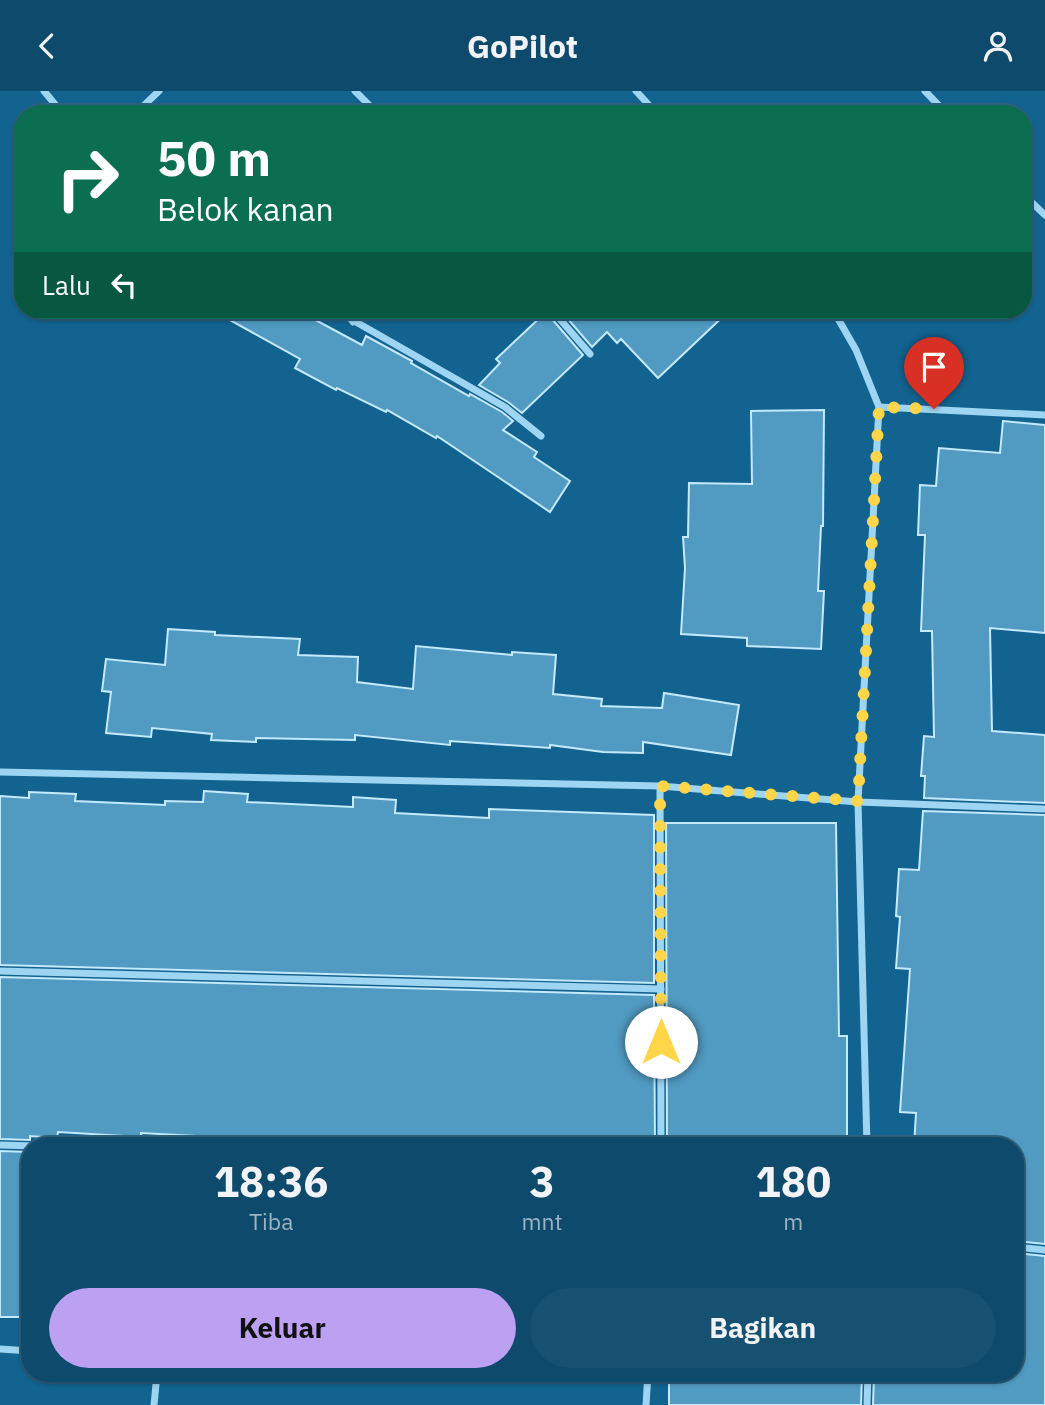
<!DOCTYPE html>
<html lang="id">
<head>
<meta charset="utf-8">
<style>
	body { margin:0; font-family:"IBM Plex Sans",sans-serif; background:#175172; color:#f1f3f6; height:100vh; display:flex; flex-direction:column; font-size:26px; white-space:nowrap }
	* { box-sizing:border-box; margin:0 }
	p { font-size:23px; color:#9bb3c2 }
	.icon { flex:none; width:38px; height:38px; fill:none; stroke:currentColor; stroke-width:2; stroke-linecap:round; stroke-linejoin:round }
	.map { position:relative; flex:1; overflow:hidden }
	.side { position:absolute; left:21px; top:1046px; width:1003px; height:245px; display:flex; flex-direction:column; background:#0e4a6c; border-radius:28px; box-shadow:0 2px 5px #0004,0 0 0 2px #2e627f }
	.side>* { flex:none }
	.guide { position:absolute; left:14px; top:14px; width:1018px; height:214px; border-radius:28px; box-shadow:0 2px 5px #0004,0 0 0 2px #2e627f; background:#0b6e4f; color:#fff; overflow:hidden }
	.pin { position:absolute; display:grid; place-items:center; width:60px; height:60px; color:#fff; margin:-72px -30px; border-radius:50% 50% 50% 0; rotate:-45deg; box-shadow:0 0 7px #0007 }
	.pin .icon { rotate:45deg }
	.me { position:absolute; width:77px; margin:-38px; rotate:0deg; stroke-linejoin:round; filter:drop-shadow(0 0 5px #0008) }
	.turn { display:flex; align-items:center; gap:24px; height:147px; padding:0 28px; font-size:32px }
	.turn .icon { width:91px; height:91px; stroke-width:2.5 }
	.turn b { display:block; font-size:49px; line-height:60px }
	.then { display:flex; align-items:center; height:66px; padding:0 28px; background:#0003; gap:14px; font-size:26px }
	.eta { display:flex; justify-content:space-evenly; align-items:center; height:119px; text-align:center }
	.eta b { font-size:42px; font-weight:800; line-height:49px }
	.action { display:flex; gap:14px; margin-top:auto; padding:14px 28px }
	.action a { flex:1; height:80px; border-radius:42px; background:#bca0f2; color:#111; font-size:28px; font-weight:800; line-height:80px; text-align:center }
	.action a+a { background:#175172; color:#f1f3f6 }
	header { display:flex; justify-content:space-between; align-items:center; height:91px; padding:0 28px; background:#0e4a6c; font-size:32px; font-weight:800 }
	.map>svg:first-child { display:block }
	.building { fill:#519ac1; stroke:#c5e9fd; stroke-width:2 }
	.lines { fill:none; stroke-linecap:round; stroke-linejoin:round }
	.street { stroke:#9ed5f2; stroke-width:7 }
	.route { stroke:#ffd54a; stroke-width:12; stroke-dasharray:0 21.6 }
</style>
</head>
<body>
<header><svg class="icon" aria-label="back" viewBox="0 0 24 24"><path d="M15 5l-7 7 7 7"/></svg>GoPilot<svg class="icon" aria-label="person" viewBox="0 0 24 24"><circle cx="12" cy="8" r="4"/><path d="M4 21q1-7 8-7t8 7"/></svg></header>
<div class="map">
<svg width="1045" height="1314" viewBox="0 0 1045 1314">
	<rect width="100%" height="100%" fill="#126390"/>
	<!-- building -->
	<g class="building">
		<path d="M 212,219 L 297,219 L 362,254 L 366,245 L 412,270 L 411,272 L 469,305 L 470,303 L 502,321 L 513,330 L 503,339 L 537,361 L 534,366 L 570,390 L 550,421 L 437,345 L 436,347 L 387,319 L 386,321 L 337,297 L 336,299 L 295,277 L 300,268 Z"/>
		<path d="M 560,219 L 730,219 L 658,287 L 621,248 L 617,252 L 607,241 L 592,256 Z"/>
		<path d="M 546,221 L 583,264 L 522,322 L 508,311 L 479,294 L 500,272 L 496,268 Z"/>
		<path d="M 824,319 L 823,435 L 821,435 L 818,500 L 824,500 L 821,558 L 747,555 L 747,547 L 681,543 L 685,477 L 683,446 L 688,446 L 689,392 L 752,393 L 751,320 Z"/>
		<path d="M 1003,330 L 1045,334 L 1045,542 L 990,537 L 992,640 L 1045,644 L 1045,712 L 924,707 L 925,685 L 921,685 L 924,645 L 934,646 L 932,540 L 921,540 L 925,444 L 918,444 L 920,394 L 936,395 L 939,357 L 1000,362 Z"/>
		<path d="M 168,538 L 215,541 L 215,544 L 300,548 L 298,564 L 358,566 L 357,591 L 413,598 L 416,555 L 512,564 L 512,561 L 556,564 L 553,603 L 602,608 L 601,615 L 662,617 L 664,602 L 739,614 L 731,664 L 643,651 L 643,662 L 603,661 L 550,654 L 550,657 L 450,650 L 450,654 L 355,644 L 355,649 L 256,647 L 256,651 L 211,649 L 212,643 L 152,637 L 151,646 L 106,642 L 111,601 L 102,600 L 106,568 L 165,574 Z"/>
		<path d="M 204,700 L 248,703 L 247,711 L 353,716 L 353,706 L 396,709 L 395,722 L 489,727 L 489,718 L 654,724 L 654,892 L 0,874 L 0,705 L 29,707 L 29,701 L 76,703 L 75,710 L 165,714 L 165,710 L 203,711 Z"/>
		<path d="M 923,720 L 1045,724 L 1045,1153 L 1015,1150 L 1015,1055 L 914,1055 L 916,1022 L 900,1021 L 910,878 L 896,877 L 900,826 L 896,825 L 899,778 L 919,779 Z"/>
		<path d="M 666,732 L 836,732 L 839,945 L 847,945 L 847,1055 L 667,1055 Z"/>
		<path d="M 0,886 L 654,904 L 655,1055 L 545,1055 L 402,1047 L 402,1055 L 234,1055 L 234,1047 L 141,1042 L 141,1046 L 58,1041 L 57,1047 L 30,1045 L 30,1049 L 0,1048 Z"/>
		<path d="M 0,1060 L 30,1061 L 30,1226 L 0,1226 Z"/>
		<path d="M 1015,1162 L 1045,1165 L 1045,1314 L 873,1314 L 874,1283 L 1015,1283 Z"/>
		<path d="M 669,1283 L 862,1283 L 861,1314 L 669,1314 Z"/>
	</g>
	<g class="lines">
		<!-- street -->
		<g class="street">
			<path d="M 44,0 L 63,23"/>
			<path d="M 355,0 L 378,23"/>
			<path d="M 636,0 L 657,23"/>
			<path d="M 925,0 L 947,23"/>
			<path d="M 135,23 L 159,0"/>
			<path d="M 1024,104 L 1045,124"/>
			<path d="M 335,219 L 505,316 L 541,345"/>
			<path d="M 552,219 L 590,263"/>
			<path d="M 833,219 L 856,259 L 879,316 L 858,711 L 867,1055"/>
			<path d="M 353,231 L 366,219"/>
			<path d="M 879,316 L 1045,324"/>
			<path d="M 0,681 L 660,695 L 858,711 L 1045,718"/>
			<path d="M 660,695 L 661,1055"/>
			<path d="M 0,880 L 661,898"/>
			<path d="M 0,1054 L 37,1055"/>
			<path d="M 1015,1156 L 1045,1159"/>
			<path d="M 0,1258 L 30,1260"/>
			<path d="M 154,1314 L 157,1283"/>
			<path d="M 646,1314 L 648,1283"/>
			<path d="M 867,1314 L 868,1283"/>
		</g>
	</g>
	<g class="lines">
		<!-- route -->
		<path class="route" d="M 661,951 L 660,695 L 858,710 L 879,316 L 934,318"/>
	</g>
</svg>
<div class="pin" style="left:934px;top:318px;background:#d93025"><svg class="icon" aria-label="arrive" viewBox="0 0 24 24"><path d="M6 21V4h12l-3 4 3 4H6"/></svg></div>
<svg class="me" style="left:661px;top:951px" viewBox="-20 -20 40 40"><circle r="19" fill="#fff"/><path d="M0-13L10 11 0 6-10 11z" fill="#ffd54a"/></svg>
<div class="guide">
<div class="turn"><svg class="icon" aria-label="right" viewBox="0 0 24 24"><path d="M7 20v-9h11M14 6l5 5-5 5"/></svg><div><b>50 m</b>Belok kanan</div></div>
<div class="then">Lalu<svg class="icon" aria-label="left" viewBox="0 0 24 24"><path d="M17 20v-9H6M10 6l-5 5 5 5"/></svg></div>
</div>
<section class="side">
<div class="eta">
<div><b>18:36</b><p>Tiba</p></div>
<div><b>3</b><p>mnt</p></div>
<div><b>180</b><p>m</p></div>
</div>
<div class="action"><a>Keluar</a><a>Bagikan</a></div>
</section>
</div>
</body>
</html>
